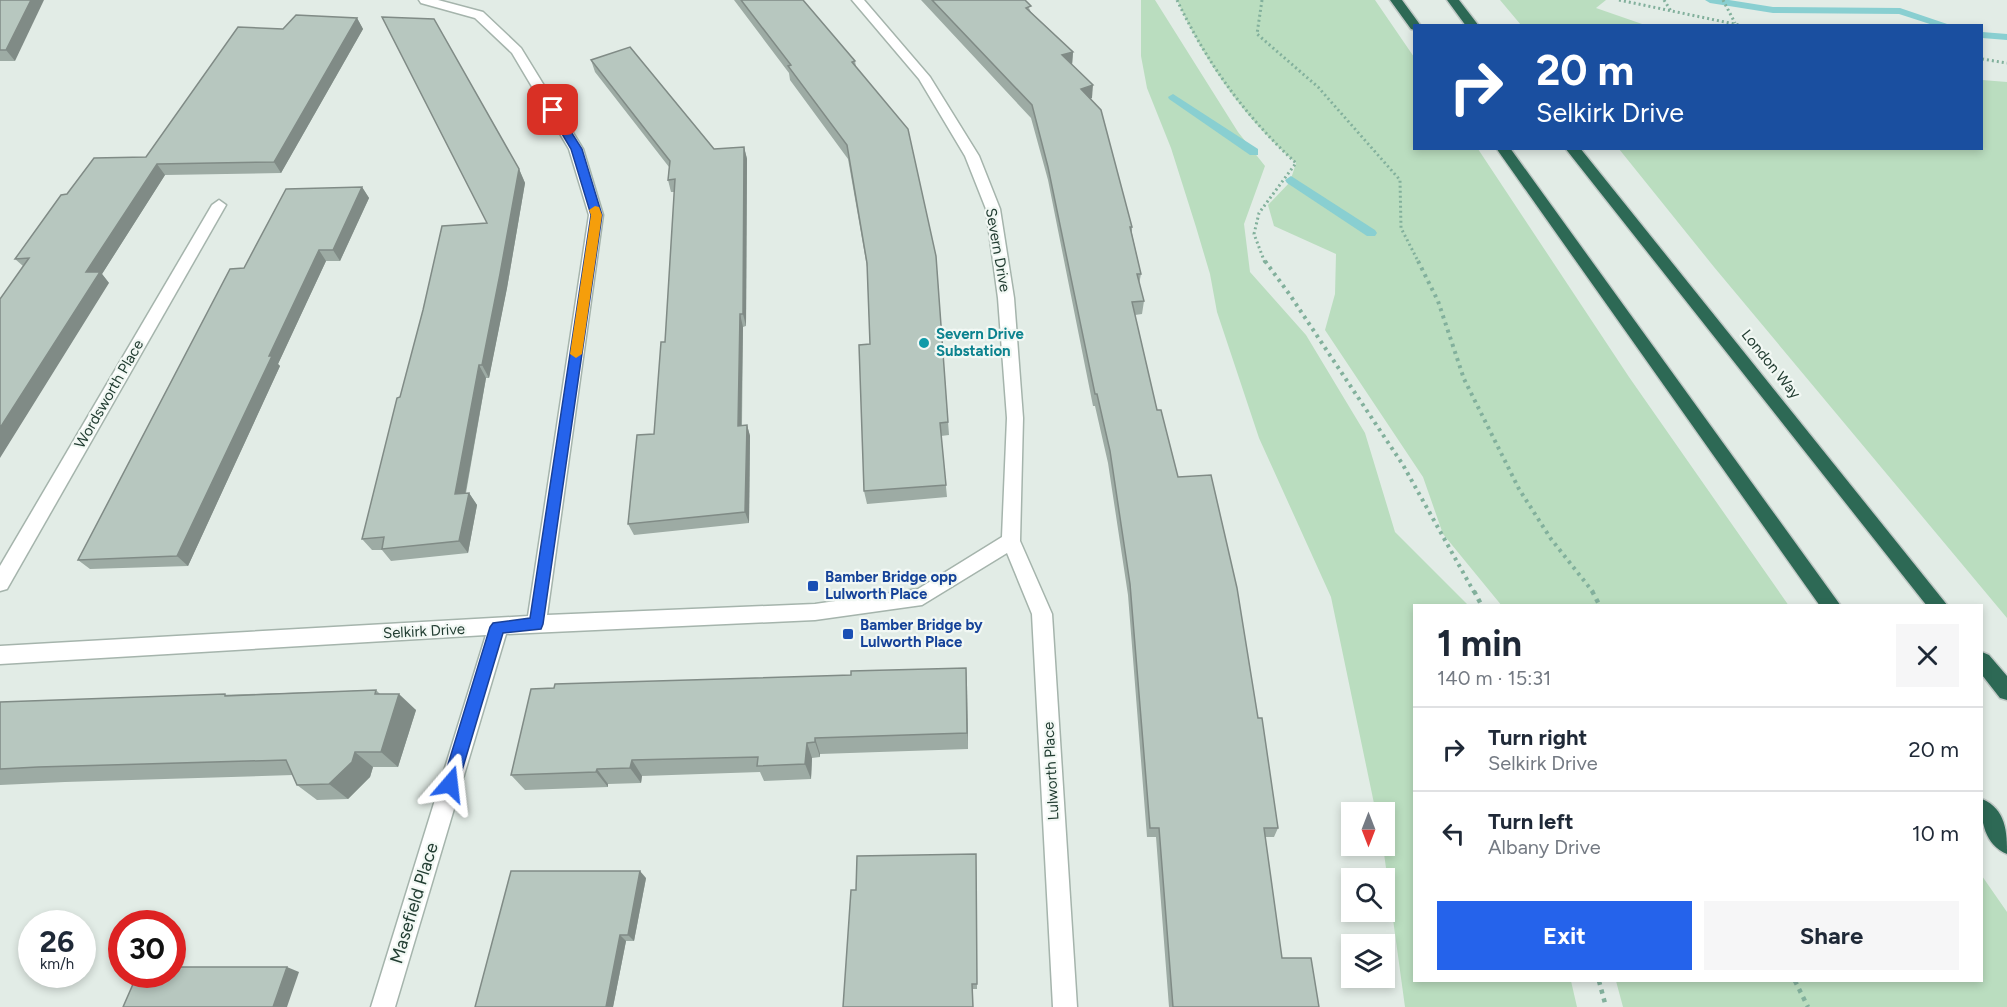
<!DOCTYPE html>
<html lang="en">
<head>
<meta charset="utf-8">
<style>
	body { margin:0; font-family:Figtree,sans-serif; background:#f6f6f7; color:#1f2937; height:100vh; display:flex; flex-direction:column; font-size:22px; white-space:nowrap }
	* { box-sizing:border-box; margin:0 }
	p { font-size:20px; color:#747a83 }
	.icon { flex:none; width:33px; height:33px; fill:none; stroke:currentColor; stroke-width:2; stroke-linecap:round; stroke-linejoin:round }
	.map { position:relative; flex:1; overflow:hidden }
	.drawer { position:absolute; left:1413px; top:604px; width:570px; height:378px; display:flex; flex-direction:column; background:#fff; border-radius:0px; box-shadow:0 3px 9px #0003 }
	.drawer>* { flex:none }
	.top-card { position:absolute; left:1413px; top:24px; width:570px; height:126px; border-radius:0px; box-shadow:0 3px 9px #0003; background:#1a4fa0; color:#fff; overflow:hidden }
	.needle { width:39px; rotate:180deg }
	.tools { position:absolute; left:1341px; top:802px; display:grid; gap:12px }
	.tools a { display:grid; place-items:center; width:54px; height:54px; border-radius:0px; background:#fff; box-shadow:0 3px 9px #0003; font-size:30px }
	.speed { position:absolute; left:18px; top:910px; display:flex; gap:12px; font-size:30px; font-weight:700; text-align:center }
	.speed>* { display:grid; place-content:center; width:78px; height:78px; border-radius:50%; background:#fff; box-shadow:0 3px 9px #0003; line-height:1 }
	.speed small { font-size:15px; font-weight:400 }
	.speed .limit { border:9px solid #d22; background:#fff; color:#111 }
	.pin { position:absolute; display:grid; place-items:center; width:51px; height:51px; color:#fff; margin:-26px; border-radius:12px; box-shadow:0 3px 9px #0006 }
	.me { position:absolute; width:66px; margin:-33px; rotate:17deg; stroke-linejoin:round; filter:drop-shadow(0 0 4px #0008) }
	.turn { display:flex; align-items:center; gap:21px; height:126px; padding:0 24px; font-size:27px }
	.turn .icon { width:78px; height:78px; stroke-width:2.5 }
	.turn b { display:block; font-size:42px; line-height:51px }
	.round { display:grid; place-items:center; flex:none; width:63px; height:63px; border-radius:0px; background:#f6f6f7 }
	.head { display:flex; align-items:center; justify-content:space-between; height:102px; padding:0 24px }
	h1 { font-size:36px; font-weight:700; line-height:45px }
	.primary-button { display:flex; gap:12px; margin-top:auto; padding:12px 24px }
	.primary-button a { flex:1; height:69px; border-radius:0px; background:#2563eb; color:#fff; font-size:24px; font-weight:700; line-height:69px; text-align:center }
	.primary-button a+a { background:#f6f6f7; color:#1f2937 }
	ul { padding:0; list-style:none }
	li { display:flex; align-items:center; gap:18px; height:84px; padding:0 24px; border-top:2px solid #e0e1e3 }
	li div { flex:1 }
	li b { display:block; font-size:22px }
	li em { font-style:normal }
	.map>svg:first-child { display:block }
	.green { fill:#baddbf }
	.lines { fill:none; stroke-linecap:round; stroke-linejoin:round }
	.stream { fill:#89cfd1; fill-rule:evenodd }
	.street-casing { stroke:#a5b4ac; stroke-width:3 }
	.highway-casing { stroke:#c1c9c6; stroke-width:3 }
	.path-far2 { stroke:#82b09c; stroke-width:3; stroke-dasharray:2 3; stroke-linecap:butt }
	.path-far1 { stroke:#82b09c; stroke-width:4; stroke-dasharray:3 4.5; stroke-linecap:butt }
	.path { stroke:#82b09c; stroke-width:4.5; stroke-dasharray:4 5; stroke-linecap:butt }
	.street { fill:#fff; fill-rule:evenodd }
	.highway { fill:#2d6955; fill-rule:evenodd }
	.wall { fill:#9daba4 }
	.shaded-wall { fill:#808b86 }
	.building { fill:#b7c7bf; stroke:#808b86; stroke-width:1.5 }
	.route { fill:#2563eb; stroke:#184099; stroke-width:1.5 }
	.slow { fill:#f59e0b }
	.culture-dot { fill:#0f9aa8; stroke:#f2f8f4; stroke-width:2 }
	.transit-dot { fill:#1a4fb4; stroke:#f2f8f4; stroke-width:2 }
	.labels { text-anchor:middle; stroke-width:4.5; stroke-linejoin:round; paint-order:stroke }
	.street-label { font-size:15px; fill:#223d32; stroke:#f2f8f4 }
	.culture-label { font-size:15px; font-weight:bold; fill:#0d838f; stroke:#f2f8f4; text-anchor:start }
	.transit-label { font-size:15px; font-weight:bold; fill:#164399; stroke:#f2f8f4; text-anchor:start }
	.near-street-label { font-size:18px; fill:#223d32; stroke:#f2f8f4 }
</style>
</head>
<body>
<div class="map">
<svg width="2007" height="1007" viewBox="0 0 2007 1007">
	<rect width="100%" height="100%" fill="#e2ece6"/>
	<!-- green -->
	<g class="green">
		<path d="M 1141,0 L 1155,0 L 1238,132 L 1265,166 L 1244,224 L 1250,272 L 1306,335 L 1365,433 L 1395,532 L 1469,606 L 1414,606 L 1414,981 L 1571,981 L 1577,1007 L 1405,1007 L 1383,846 L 1384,846 L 1384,813 L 1376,813 L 1331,597 L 1259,438 L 1217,312 L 1210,274 L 1196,227 L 1171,148 L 1147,88 L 1141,56 Z"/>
		<path d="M 1177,0 L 1375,0 L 1414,57 L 1414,148 L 1478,149 L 1629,377 L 1789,606 L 1502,606 L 1443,534 L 1423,477 L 1325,330 L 1335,294 L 1336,254 L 1274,226 L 1268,205 L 1290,182 L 1296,163 C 1245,119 1204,61 1177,0 Z"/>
		<path d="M 1500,0 L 1606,0 L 1596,8 L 1645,25 L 1521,25 Z"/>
		<path d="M 1982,80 L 2007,82 L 2007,618 L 1714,267 L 1619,149 L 1982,148 Z"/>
		<path d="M 1982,876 L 2007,912 L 2007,1007 L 1623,1007 L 1616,981 L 1982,981 Z"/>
	</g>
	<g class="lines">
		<!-- stream -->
		<g class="stream">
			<path d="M 1705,0 L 1729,0 L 1773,7 L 1900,8 L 1953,26 L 1936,26 L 1899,14 L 1773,13 L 1710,3 Z"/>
			<path d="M 1982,32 L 2007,34 L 2007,40 L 1982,38 Z"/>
			<path d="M 1173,94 L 1258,149 L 1258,155 L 1250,155 L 1169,99 L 1168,97 Z"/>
			<path d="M 1291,176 L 1375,230 L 1377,233 L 1375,236 L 1367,236 L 1287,183 L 1285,180 Z"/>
		</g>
		<!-- street casing -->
		<g class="street-casing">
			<g id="street">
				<path d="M 419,0 L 438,0 L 483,12 L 521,48 L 583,149 L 603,215 L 547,615 L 815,604 L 918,589 L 1002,537 L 1007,418 L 998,298 L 986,209 L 965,156 L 919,79 L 852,0 L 864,0 L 930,77 L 979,156 L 1000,209 L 1014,298 L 1023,418 L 1020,541 L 1052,614 L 1077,1007 L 1053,1007 L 1032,614 L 1007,553 L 922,605 L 815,620 L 506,634 L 395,1007 L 371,1007 L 486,635 L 0,664 L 0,646 L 528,616 L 589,215 L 569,149 L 512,53 L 475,18 L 421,3 Z"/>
				<path d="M 219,200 L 226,205 L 7,589 L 0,591 L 0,566 L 212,205 Z"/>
			</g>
		</g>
		<!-- highway casing -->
		<g class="highway-casing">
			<g id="highway">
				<path d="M 1390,0 L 1402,0 L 1421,26 L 1414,26 L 1414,30 L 1411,29 Z"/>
				<path d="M 1447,0 L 1459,0 L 1479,26 L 1466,26 Z"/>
				<path d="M 1496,148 L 1510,148 L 1841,606 L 1820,606 Z"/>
				<path d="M 1565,148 L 1580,148 L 1948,606 L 1927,606 Z"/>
				<path d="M 1982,652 L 1989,655 L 2007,676 L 2007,700 L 2000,698 L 1982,675 Z"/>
				<path d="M 1982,799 C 2006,809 2007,832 2007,854 C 1985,845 1980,821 1982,799 Z"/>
			</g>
		</g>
		<!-- path-far2 -->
		<g class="path-far2">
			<path d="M 1177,0 C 1207,63 1245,116 1296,163 L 1259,213 L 1254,234 L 1265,263"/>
			<path d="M 1262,0 L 1257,34 L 1318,87 L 1400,180 L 1401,228 L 1419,263"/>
			<path d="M 1619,0 L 1744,26"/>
			<path d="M 1664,0 L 1671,11"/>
			<path d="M 1723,0 L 1735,23"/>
			<path d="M 1982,59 L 2007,63"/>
		</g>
		<!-- path-far1 -->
		<g class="path-far1">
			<path d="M 1265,261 L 1290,295 L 1403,465 L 1474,592"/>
			<path d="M 1418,261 L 1438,301 L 1464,379 L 1519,489 L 1551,539 L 1593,592"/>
		</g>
		<!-- path -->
		<g class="path">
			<path d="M 1474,591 L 1482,606"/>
			<path d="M 1592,591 L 1600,606"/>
			<path d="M 1599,981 L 1606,1007"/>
			<path d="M 1795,981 L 1808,1007"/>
		</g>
		<!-- street -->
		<use href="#street" class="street"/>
		<!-- highway -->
		<use href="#highway" class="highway"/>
	</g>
	<!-- wall -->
	<g class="wall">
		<path d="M 0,0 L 15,61 L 0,61 Z"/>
		<path d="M 734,0 L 803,0 L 855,61 L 856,67 L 936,256 L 949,435 L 941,436 L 947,497 L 867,504 L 864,491 L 870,344 L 867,267 L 848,159 L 790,80 L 789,73 Z"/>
		<path d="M 921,0 L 1025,0 L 1031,12 L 1073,52 L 1072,65 L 1092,98 L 1090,99 L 1132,227 L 1132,234 L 1141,274 L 1139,284 L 1144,301 L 1142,314 L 1135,315 L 1157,410 L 1178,477 L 1258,718 L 1278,828 L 1274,837 L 1265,837 L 1282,958 L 1318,1007 L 1169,1007 L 1156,837 L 1147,837 L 1128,595 L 1108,463 L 1095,406 L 1093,406 L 1048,180 L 1031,118 Z"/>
		<path d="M 357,18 L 363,29 L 281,173 L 165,175 L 102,274 L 109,283 L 23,266 L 15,259 L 67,194 L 146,157 L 283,29 Z"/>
		<path d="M 591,60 L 714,149 L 744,147 L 747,159 L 746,326 L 743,327 L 742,425 L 747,425 L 750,436 L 749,523 L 634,535 L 628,524 L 654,434 L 665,342 L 675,192 L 671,192 L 668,180 L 669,167 L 595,72 Z"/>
		<path d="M 519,169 L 525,183 L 507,288 L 489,378 L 486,378 L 466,493 L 469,493 L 477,505 L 468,553 L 391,561 L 382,550 L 372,550 L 362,539 L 487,223 Z"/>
		<path d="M 362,187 L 369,198 L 340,261 L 326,261 L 278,364 L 280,366 L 188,566 L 90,569 L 78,560 L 244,268 Z"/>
		<path d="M 966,668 L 968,749 L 820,754 L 820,757 L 812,758 L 811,779 L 764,781 L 760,772 L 642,776 L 641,783 L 608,784 L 608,787 L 525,790 L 511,775 L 851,675 Z"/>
		<path d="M 376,690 L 380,694 L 416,710 L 398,767 L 373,767 L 370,777 L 348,799 L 317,800 L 297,785 L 293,775 L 65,782 L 0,785 L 0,702 Z"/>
		<path d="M 976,861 L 977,989 L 973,989 L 973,1007 L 843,1007 Z"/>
		<path d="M 646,878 L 634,941 L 626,941 L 613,1007 L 475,1007 Z"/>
	</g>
	<!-- shaded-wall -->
	<g class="shaded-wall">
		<path d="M 31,0 L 44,0 L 15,61 L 6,50 Z"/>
		<path d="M 357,18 L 363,29 L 281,173 L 274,162 Z"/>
		<path d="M 1073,52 L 1072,65 L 1062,55 Z"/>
		<path d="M 1093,85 L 1092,98 L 1080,102 L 1081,89 Z"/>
		<path d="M 744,147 L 747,159 L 746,326 L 743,314 Z"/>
		<path d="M 157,164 L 165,175 L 102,274 L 109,283 L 0,458 L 0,428 L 86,272 Z"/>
		<path d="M 519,169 L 525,183 L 507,288 L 489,378 L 482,365 Z"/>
		<path d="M 362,187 L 369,198 L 340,261 L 333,250 Z"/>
		<path d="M 319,250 L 326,261 L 278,364 L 280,366 L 188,566 L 177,556 L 269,356 Z"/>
		<path d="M 740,314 L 743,327 L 741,437 L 738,426 Z"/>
		<path d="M 479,365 L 486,378 L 463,506 L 455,494 Z"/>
		<path d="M 747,425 L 750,436 L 749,523 L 745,512 Z"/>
		<path d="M 469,493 L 477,505 L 468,553 L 459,541 Z"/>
		<path d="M 966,668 L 967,684 L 968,749 L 967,733 Z"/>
		<path d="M 399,694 L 416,710 L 398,767 L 381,752 Z"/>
		<path d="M 815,738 L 820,754 L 820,757 L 815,742 Z"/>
		<path d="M 807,743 L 812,758 L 811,779 L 805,764 Z"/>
		<path d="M 355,752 L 373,767 L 370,777 L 348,799 L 329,784 Z"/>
		<path d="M 632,760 L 642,776 L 641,783 L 630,768 Z"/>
		<path d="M 597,769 L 608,784 L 608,787 L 596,772 Z"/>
		<path d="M 640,871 L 646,878 L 634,941 L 628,935 Z"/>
		<path d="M 620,935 L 626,941 L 613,1007 L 606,1007 Z"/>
		<path d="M 287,967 L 299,972 L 287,1007 L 273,1007 Z"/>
	</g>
	<!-- building -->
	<g class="building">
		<path d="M 0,0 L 31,0 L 6,50 L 0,50 Z"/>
		<path d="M 741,0 L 803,0 L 855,61 L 852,62 L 908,129 L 936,256 L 948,422 L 940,423 L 946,485 L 864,491 L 859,345 L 870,344 L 867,263 L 847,145 L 788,66 L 791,65 Z"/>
		<path d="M 932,0 L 1025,0 L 1031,6 L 1026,8 L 1073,52 L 1062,55 L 1093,85 L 1081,89 L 1101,110 L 1132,227 L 1130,227 L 1141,274 L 1137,274 L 1144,301 L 1132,302 L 1157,410 L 1161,410 L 1178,477 L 1211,475 L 1237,588 L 1258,718 L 1262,718 L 1278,828 L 1264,828 L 1282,958 L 1311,958 L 1319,1007 L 1173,1007 L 1159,828 L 1150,828 L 1130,584 L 1110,451 L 1097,394 L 1095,394 L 1048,167 L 1032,105 Z"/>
		<path d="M 296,15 L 357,18 L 274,162 L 157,164 L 86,272 L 100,272 L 0,428 L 0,299 L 29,258 L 15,259 L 61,195 L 67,194 L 94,158 L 146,157 L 238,27 L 283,29 Z"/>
		<path d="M 382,17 L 434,19 L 519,169 L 500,274 L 482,365 L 479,365 L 455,494 L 469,493 L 459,541 L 382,549 L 384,537 L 362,539 L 397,398 L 400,397 L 423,310 L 442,226 L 487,223 Z"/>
		<path d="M 630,47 L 714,149 L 744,147 L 743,314 L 740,314 L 738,426 L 747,425 L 745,512 L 628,524 L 637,435 L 654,434 L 661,342 L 665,342 L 675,179 L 668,180 L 670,161 L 591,60 Z"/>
		<path d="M 362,187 L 333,250 L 319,250 L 269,356 L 272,356 L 177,556 L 78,560 L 230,269 L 244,268 L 286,189 Z"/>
		<path d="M 966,668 L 967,733 L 815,738 L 815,742 L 807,743 L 805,764 L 757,766 L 758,757 L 632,760 L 630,768 L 597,769 L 596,772 L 511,775 L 531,689 L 554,688 L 555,684 L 851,675 L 851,671 Z"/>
		<path d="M 376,690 L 375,694 L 399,694 L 381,752 L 355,752 L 352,762 L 329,784 L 297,785 L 286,760 L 38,767 L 0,769 L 0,702 L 225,694 L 225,696 Z"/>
		<path d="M 976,854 L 977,984 L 972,984 L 973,1007 L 843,1007 L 851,890 L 856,890 L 857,856 Z"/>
		<path d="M 511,871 L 640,871 L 628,935 L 620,935 L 606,1007 L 475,1007 Z"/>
		<path d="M 172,967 L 287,967 L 273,1007 L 123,1007 L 137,975 L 172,975 Z"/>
	</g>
	<!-- route -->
	<path class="route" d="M 549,108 L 556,108 L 582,149 L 602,215 L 543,624 L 541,629 L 503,633 L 458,784 L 456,789 L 450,791 L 445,789 L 442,784 L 490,627 L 493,623 L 530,618 L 591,215 L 571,149 L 548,110 Z"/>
	<!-- slow -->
	<path class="slow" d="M 595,206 L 599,207 L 602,215 L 582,354 L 576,358 L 570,354 L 591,215 L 589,210 Z"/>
	<!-- markers -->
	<circle class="culture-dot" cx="924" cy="343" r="6"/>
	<g class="transit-dot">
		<rect x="807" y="580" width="12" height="12" rx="3"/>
		<rect x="842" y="628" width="12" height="12" rx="3"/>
	</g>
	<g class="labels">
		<!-- street labels -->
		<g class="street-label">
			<text transform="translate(998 250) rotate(80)" y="5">Severn Drive</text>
			<text transform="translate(1771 364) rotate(51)" y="5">London Way</text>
			<text transform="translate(109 394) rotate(-60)" y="5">Wordsworth Place</text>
			<text transform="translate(424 631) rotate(-3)" y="5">Selkirk Drive</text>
			<text transform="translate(1051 771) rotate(-93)" y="5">Lulworth Place</text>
		</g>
		<!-- culture labels -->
		<g class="culture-label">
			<text x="936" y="339">Severn Drive<tspan x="936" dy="17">Substation</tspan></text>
		</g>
		<!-- transit labels -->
		<g class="transit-label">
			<text x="825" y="582">Bamber Bridge opp<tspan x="825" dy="17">Lulworth Place</tspan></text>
			<text x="860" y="630">Bamber Bridge by<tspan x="860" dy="17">Lulworth Place</tspan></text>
		</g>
		<!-- near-street labels -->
		<g class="near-street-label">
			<text transform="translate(414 903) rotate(-73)" y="6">Masefield Place</text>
		</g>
	</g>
</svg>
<div class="tools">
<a><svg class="needle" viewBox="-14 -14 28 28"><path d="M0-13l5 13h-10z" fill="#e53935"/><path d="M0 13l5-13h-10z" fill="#747a83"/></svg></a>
<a><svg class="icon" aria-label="search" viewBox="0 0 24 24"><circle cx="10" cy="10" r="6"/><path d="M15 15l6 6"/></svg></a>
<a><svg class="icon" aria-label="layers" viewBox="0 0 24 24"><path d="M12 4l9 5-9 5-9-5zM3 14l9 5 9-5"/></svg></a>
</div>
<div class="speed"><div>26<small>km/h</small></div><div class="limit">30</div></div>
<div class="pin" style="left:553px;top:110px;background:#d93025"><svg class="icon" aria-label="arrive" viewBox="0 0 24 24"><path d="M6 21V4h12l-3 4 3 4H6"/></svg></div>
<svg class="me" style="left:450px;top:784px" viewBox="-20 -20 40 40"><path d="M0-17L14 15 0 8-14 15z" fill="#2563eb" stroke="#fff" stroke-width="4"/></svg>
<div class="top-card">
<div class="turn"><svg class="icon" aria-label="right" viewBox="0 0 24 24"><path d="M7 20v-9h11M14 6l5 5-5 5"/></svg><div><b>20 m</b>Selkirk Drive</div></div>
</div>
<section class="drawer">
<div class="head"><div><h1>1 min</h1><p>140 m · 15:31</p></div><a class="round"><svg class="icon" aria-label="close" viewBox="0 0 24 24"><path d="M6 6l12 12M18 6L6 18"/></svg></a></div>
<ul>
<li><svg class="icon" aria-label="right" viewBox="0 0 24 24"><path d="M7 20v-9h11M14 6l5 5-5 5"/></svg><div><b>Turn right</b><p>Selkirk Drive</p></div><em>20 m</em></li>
<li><svg class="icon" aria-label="left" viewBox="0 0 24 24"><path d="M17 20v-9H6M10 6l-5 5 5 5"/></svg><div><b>Turn left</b><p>Albany Drive</p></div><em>10 m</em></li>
</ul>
<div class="primary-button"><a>Exit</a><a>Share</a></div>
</section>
</div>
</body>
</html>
